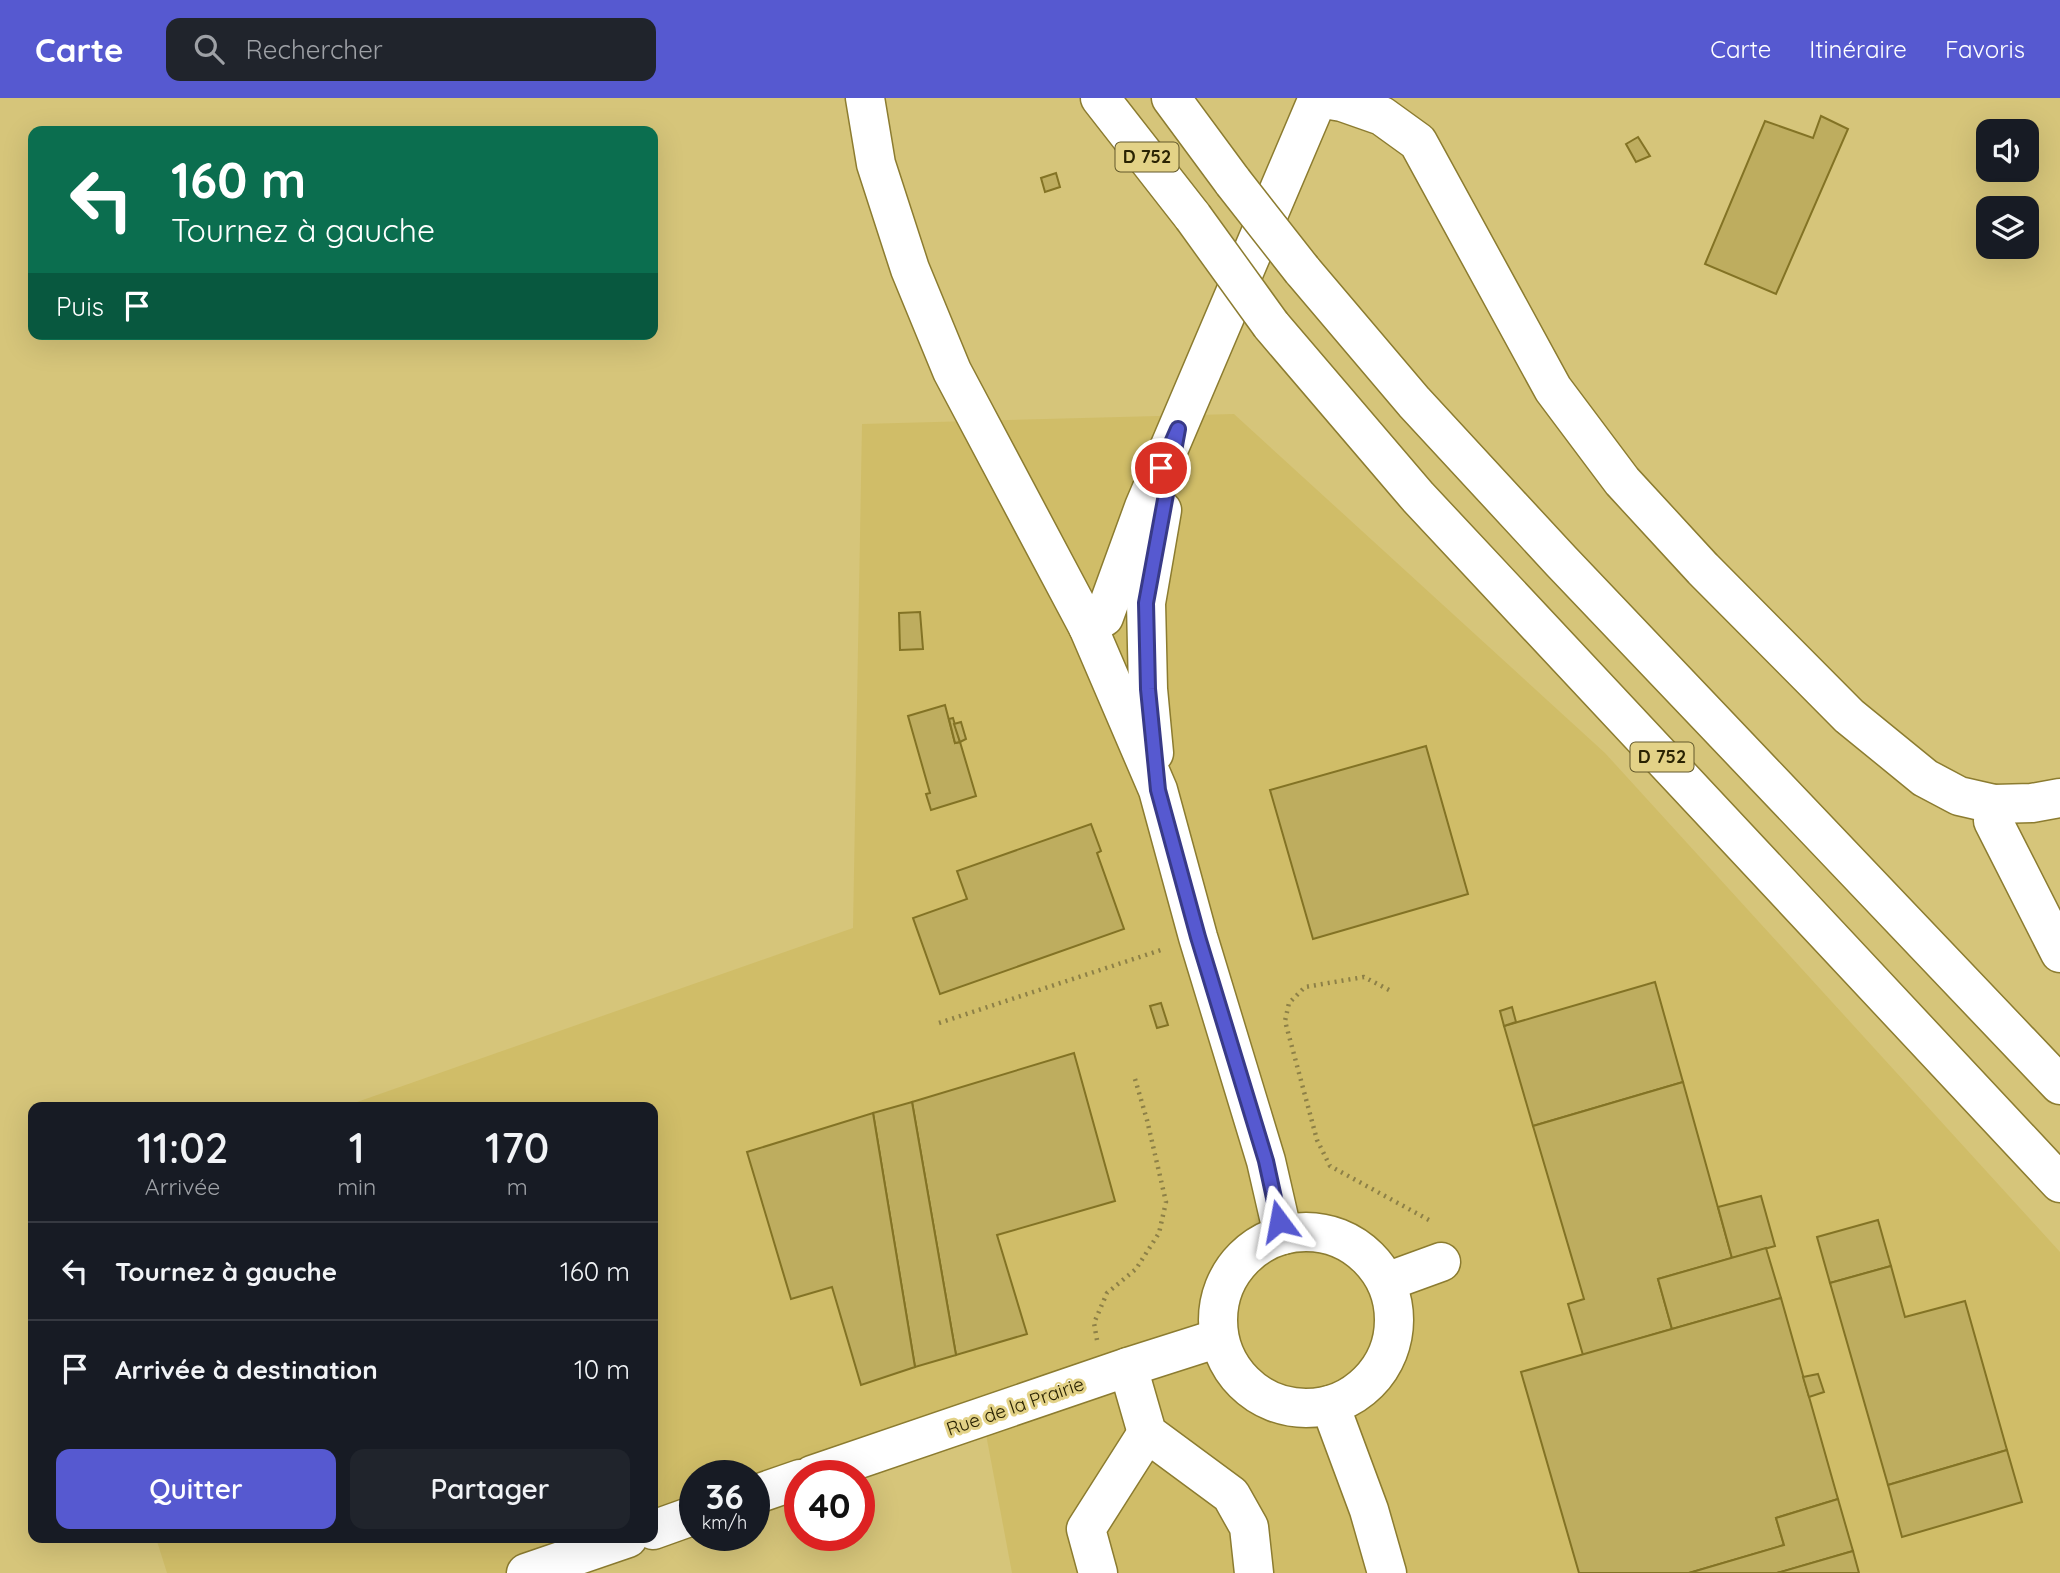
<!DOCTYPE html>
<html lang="fr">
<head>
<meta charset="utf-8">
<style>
	body { margin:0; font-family:Quicksand,sans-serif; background:#20242c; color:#f1f3f6; height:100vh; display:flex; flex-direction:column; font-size:26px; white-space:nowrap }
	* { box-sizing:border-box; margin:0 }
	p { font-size:23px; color:#9ea1a6 }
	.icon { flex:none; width:38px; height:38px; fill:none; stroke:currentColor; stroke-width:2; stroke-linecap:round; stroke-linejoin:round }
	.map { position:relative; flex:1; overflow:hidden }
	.panel { position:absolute; left:28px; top:1004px; width:630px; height:441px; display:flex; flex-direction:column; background:#171b24; border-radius:14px; box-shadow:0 7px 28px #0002 }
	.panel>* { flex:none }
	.hud { position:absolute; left:28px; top:28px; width:630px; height:214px; border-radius:14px; box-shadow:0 7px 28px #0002; background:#0b6e4f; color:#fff; overflow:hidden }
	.controls { position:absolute; left:1976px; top:21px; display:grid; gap:14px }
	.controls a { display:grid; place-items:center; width:63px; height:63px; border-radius:14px; background:#171b24; box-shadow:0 7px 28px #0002; font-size:35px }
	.speed { position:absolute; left:679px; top:1362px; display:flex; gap:14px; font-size:35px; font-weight:700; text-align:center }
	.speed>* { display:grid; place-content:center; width:91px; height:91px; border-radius:50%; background:#171b24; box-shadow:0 7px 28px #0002; line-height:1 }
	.speed small { font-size:18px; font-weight:400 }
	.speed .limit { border:10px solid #d22; background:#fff; color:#111 }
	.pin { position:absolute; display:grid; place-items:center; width:60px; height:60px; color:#fff; margin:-30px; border:4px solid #fff; border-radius:50%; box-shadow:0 2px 7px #0007 }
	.me { position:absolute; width:77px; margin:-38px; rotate:347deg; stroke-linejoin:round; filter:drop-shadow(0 0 5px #0008) }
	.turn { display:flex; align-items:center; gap:24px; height:147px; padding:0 28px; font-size:32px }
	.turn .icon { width:91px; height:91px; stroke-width:2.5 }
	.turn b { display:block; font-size:49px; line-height:60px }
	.then { display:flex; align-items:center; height:66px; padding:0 28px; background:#0003; gap:14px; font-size:26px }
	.eta { display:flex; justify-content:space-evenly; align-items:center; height:119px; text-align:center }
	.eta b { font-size:42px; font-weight:600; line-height:49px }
	.primary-button { display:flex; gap:14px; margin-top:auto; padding:14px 28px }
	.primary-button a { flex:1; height:80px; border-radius:14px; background:#5659d0; color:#fff; font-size:28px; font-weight:600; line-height:80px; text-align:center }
	.primary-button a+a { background:#20242c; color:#f1f3f6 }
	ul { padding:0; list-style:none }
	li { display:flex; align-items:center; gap:21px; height:98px; padding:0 28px; border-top:2px solid #363941 }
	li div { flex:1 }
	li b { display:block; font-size:26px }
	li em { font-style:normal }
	header { display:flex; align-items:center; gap:42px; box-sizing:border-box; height:98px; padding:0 35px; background:#5659d0; color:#fff }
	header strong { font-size:33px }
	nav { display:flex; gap:38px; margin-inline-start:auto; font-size:24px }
	.search { width:490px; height:63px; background:#20242c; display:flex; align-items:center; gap:18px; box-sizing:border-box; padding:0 24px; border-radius:14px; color:#9ea1a6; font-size:26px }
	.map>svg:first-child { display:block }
	.built { fill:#d0bd68 }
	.building { fill:#bead5f; stroke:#837325; stroke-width:2 }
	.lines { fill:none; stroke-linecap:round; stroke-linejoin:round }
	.minor-casing { stroke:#8c7c30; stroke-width:41 }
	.highway-casing { stroke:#8c7c30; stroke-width:41 }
	.path { stroke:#8d8047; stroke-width:4.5; stroke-dasharray:2 5; stroke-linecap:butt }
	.minor { stroke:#fff; stroke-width:38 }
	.highway { stroke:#fff; stroke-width:38 }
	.highway-bridge-casing { stroke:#8c7c30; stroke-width:41; stroke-linecap:butt }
	.highway-bridge { stroke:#fff; stroke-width:38 }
	.route-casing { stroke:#383a87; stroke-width:18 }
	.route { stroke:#5659d0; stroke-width:12 }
	.labels { text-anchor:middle; stroke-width:6; stroke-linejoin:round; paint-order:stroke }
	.shield { fill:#e3d287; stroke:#62582b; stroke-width:2 }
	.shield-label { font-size:18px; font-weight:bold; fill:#2a2303 }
	.street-label { font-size:19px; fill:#2a2303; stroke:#e3d287 }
</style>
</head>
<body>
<header>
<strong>Carte</strong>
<div class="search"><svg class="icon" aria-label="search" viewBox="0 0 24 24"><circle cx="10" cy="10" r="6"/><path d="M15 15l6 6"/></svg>Rechercher</div>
<nav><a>Carte</a><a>Itinéraire</a><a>Favoris</a></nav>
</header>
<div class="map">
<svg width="2060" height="1475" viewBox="0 0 2060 1475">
	<rect width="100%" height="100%" fill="#d6c57a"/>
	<!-- built -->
	<g class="built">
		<path d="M 1234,316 L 1605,655 L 2060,1154 L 2060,1475 L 1012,1475 L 985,1331 L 754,1377 L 695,1377 L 695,1425 L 653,1438 L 653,1010 L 340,1010 L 853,830 L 862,326 Z"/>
		<path d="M 156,1440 L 647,1440 L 540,1475 L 167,1475 Z"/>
	</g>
	<!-- building -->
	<g class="building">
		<path d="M 1821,18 L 1848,31 L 1776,196 L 1705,166 L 1765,23 L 1813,40 Z"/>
		<path d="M 1638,39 L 1650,58 L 1636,64 L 1626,46 Z"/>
		<path d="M 1056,75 L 1060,89 L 1045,94 L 1041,80 Z"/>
		<path d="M 920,514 L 923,551 L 900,552 L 899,515 Z"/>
		<path d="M 945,607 L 955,645 L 960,644 L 976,698 L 931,712 L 926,696 L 930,695 L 908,618 Z"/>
		<path d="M 953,620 L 960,644 L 955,645 L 949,621 Z"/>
		<path d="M 961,624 L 966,641 L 960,644 L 954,626 Z"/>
		<path d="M 1426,648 L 1468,796 L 1313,841 L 1270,692 Z"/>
		<path d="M 1091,726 L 1101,753 L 1097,755 L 1124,831 L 940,896 L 913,820 L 967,801 L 957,773 Z"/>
		<path d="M 1655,884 L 1683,984 L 1533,1028 L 1504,928 Z"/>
		<path d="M 1161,905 L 1168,927 L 1157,930 L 1150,908 Z"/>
		<path d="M 1512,909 L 1516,924 L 1504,928 L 1500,913 Z"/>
		<path d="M 1074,955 L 1115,1103 L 997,1137 L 1027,1236 L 956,1257 L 912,1004 Z"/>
		<path d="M 1683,984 L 1732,1160 L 1658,1181 L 1672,1231 L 1583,1257 L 1568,1206 L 1584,1201 L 1533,1028 Z"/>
		<path d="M 912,1004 L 956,1257 L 915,1269 L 873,1015 Z"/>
		<path d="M 873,1015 L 915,1269 L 861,1287 L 832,1189 L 791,1201 L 747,1054 Z"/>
		<path d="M 1761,1098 L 1775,1148 L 1732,1160 L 1718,1109 Z"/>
		<path d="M 1878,1122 L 1891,1168 L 1830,1185 L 1817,1139 Z"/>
		<path d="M 1766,1150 L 1781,1200 L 1672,1231 L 1658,1181 Z"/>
		<path d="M 1891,1168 L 1905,1219 L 1965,1203 L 2007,1352 L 1888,1387 L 1830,1185 Z"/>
		<path d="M 1781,1200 L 1838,1401 L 1776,1420 L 1784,1447 L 1689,1475 L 1579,1475 L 1521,1274 Z"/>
		<path d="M 1818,1276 L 1824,1294 L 1809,1299 L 1803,1279 Z"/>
		<path d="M 2007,1352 L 2022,1404 L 1902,1439 L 1888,1387 Z"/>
		<path d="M 1838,1401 L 1853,1453 L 1777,1475 L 1689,1475 L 1784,1447 L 1776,1420 Z"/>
		<path d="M 1853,1453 L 1859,1475 L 1777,1475 Z"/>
	</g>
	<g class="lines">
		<!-- minor casing -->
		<g class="minor-casing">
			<g id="minor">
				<path d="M 1154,655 L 1148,591 L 1146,505 L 1162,412"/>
				<path d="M 1994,706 L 1993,723 L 2060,855"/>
				<circle cx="1306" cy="1222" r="88"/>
				<path d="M 1283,1137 L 1266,1063 L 1198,839 L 1158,692 L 1088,529 L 1104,519 L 1144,409 L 1318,0 L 1342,4 L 1382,18 L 1418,44 L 1553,291 L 1622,383 L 1703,471 L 1849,618 L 1925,680 L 1959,698 L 1994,706 L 2032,705 L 2060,700"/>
				<path d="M 1386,1184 L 1441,1164"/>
				<path d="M 1128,1269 L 1147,1335 L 1231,1397 L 1249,1429 L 1254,1475"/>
				<path d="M 1330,1307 L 1369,1412 L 1387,1475"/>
				<path d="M 812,1377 L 1128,1269 L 1219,1240"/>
				<path d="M 754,1397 L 800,1381"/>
				<path d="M 653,1432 L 695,1417"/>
				<path d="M 526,1475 L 628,1440"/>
				<path d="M 1098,1475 L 1086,1431 L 1147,1335"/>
			</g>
		</g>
		<!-- highway casing -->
		<g class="highway-casing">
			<g id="highway">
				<path d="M 865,0 L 876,66 L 910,171 L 952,273 L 1088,529"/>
				<path d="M 1100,0 L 1193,119"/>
				<path d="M 1171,0 L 1233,84"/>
				<path d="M 1302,172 L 1414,304 L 1561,463 L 2060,987"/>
				<path d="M 1271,227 L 1418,399 L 2060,1085"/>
			</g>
		</g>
		<!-- path -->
		<g class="path">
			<path d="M 1389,892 L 1364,879 L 1305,889 L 1289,905 L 1285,923 L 1317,1042 L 1330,1068 L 1429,1122"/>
			<path d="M 939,925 L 1164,851"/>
			<path d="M 1097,1242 L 1094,1225 L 1107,1195 L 1136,1171 L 1159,1135 L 1166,1104 L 1147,1022 L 1135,981"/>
		</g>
		<!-- minor -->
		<use href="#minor" class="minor"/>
		<!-- highway -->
		<use href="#highway" class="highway"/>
		<!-- highway-bridge casing -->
		<g class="highway-bridge-casing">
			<g id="highway-bridge">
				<path d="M 1233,84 L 1302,172"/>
				<path d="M 1193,119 L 1271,227"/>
			</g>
		</g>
		<!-- highway-bridge -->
		<use href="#highway-bridge" class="highway-bridge"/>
	</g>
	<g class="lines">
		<!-- route casing -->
		<g class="route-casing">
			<path id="route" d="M 1161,370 L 1178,331 L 1146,505 L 1148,591 L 1158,692 L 1198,839 L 1266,1063 L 1279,1123"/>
		</g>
		<!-- route -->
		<use href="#route" class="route"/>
	</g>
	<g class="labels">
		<!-- shield labels -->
		<g class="shield">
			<rect x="1115.5" y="44.5" width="63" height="29" rx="5"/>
			<rect x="1630.5" y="644.5" width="63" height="29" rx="5"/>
		</g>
		<g class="shield-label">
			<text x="1147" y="65">D 752</text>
			<text x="1662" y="665">D 752</text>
		</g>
		<!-- street labels -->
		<g class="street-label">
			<text transform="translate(1015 1308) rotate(-19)" y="7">Rue de la Prairie</text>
		</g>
	</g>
</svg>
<div class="controls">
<a><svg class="icon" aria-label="sound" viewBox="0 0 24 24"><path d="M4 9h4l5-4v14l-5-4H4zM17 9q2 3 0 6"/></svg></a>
<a><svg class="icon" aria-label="layers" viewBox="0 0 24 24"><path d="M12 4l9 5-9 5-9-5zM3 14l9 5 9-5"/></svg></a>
</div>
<div class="speed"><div>36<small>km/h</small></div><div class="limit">40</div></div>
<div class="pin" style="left:1161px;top:370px;background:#d93025"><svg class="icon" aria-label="arrive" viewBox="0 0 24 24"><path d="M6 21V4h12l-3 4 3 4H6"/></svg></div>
<svg class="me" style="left:1279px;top:1123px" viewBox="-20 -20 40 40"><path d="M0-17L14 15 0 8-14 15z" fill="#5659d0" stroke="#fff" stroke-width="4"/></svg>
<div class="hud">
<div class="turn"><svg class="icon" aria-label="left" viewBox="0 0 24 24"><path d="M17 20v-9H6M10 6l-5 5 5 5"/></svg><div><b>160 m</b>Tournez à gauche</div></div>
<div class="then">Puis<svg class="icon" aria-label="arrive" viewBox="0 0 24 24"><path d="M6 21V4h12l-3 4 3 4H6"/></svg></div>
</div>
<section class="panel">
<div class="eta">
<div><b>11:02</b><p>Arrivée</p></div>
<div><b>1</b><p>min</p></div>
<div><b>170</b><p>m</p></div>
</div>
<ul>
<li><svg class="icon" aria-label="left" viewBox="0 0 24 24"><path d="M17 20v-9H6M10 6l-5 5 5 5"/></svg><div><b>Tournez à gauche</b></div><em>160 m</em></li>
<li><svg class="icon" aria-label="arrive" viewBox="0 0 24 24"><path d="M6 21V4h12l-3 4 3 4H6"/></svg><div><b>Arrivée à destination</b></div><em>10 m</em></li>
</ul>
<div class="primary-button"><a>Quitter</a><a>Partager</a></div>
</section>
</div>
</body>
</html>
